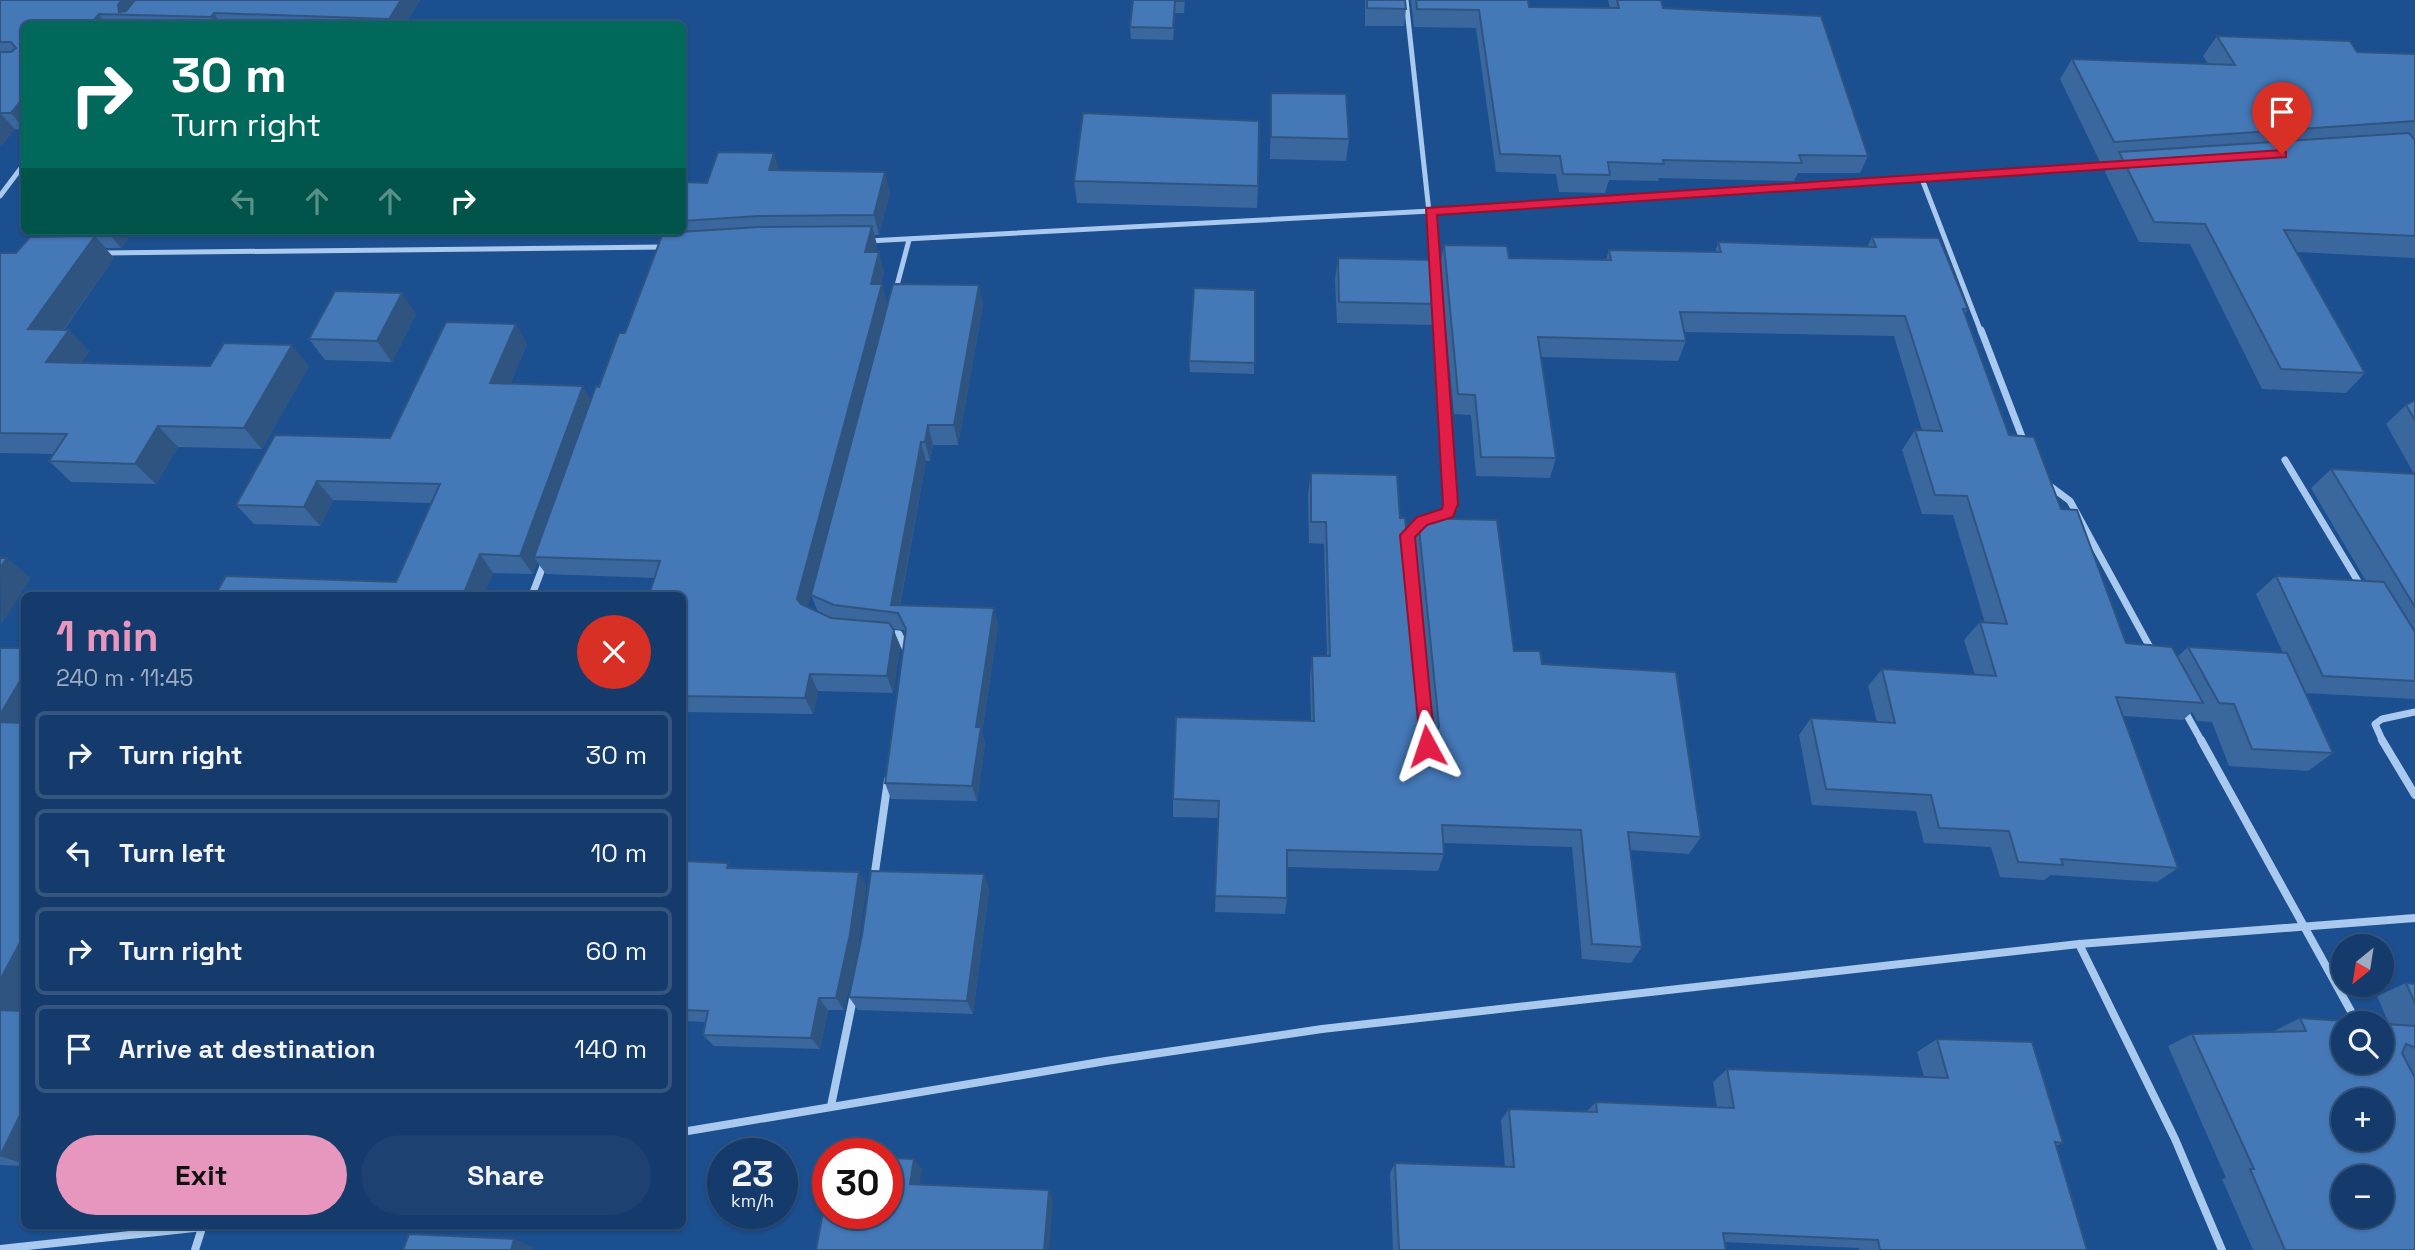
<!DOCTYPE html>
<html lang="en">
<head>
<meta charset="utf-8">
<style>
	body { margin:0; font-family:"Space Grotesk",sans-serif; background:#1d4271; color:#f1f3f6; height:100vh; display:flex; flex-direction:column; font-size:26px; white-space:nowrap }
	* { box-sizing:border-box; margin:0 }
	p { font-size:23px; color:#9dadc1 }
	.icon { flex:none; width:38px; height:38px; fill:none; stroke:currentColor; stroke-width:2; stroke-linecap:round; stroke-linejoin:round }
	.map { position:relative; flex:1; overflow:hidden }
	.sheet { position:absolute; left:21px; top:592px; width:665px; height:637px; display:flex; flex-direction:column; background:#143b6b; border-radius:10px; box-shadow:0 2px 5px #0004,0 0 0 2px #33557e }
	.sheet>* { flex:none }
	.guide { position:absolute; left:21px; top:21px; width:665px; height:214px; border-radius:10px; box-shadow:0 2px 5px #0004,0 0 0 2px #33557e; background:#00695c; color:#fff; overflow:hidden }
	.needle { width:46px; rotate:210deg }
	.buttons { position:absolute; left:2331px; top:934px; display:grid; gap:14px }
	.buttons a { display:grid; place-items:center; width:63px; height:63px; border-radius:50%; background:#143b6b; box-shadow:0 2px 5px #0004,0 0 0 2px #33557e; font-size:35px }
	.speed { position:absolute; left:707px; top:1138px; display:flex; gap:14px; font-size:35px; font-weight:700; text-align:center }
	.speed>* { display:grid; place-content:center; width:91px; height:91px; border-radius:50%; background:#143b6b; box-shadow:0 2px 5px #0004,0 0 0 2px #33557e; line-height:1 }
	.speed small { font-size:18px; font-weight:400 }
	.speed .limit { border:10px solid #d22; background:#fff; color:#111 }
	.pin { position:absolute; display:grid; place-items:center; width:60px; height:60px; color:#fff; margin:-72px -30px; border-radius:50% 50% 50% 0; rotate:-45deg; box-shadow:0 0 7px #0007 }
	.pin .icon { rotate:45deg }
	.me { position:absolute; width:77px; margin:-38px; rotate:355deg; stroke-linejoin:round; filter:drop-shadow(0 0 5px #0008) }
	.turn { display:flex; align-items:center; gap:24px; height:147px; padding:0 35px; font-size:32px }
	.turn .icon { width:91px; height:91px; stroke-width:2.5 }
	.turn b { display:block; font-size:49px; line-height:60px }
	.lanes { display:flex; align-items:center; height:66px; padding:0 35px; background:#0003; justify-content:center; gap:35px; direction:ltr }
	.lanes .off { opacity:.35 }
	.round { display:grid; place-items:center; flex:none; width:74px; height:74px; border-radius:37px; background:#1d4271 }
	.summary { display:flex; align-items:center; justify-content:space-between; height:119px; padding:0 35px }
	h1 { font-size:42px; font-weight:700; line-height:52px; color:#e797bd }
	.button { display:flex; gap:14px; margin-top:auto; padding:14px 35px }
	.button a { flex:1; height:80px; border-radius:42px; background:#e797bd; color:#111; font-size:28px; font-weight:700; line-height:80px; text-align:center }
	.button a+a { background:#1d4271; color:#f1f3f6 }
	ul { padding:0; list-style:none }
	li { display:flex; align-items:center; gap:21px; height:88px; margin:0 14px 10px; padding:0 21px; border:4px solid #33557e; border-radius:10px }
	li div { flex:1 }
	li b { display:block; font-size:26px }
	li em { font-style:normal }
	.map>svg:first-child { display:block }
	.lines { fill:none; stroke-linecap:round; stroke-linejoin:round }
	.minor-far2 { stroke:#a9c9ee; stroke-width:5 }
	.minor-far1 { stroke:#a9c9ee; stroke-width:7 }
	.minor { stroke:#a9c9ee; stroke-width:8 }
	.wall { fill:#3a679d; fill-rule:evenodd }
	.shaded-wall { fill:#305480 }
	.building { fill:#4478b7; stroke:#305480; stroke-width:2; fill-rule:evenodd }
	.route { fill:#e11d48; stroke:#92132f; stroke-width:2 }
</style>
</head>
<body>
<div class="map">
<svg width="2415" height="1250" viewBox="0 0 2415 1250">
	<rect width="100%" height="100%" fill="#1b4f8f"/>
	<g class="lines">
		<!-- minor-far2 -->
		<g class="minor-far2">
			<path d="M 1406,0 L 1435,267"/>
			<path d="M 1922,179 L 1981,332"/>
			<path d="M 0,196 L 24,164"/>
			<path d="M 868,241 L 1431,211 L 2117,166"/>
			<path d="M 102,253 L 664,247"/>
			<path d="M 895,293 L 909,240"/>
			<path d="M 1437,297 L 1439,332"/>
		</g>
		<!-- minor-far1 -->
		<g class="minor-far1">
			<path d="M 1981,330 L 2024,442"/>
			<path d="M 2285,460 L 2362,588"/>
			<path d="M 2046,483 L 2070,501 L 2152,651"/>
			<path d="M 1408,545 L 1407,535 L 1422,523 L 1448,513 L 1451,504 L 1439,330"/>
			<path d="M 532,595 L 545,561"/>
			<path d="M 887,633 L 899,634 L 906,650"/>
			<path d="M 2183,708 L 2202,742"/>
			<path d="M 2383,742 L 2375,724 L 2382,719 L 2415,712"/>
		</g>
		<!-- minor -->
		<g class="minor">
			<path d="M 2201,740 L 2358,1024"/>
			<path d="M 2382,740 L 2415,795"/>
			<path d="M 874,879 L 888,780"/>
			<path d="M 2079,944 L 2175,1139 L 2222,1250"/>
			<path d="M 831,1106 L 854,994"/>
			<path d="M 682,1132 L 1106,1061 L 1322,1029 L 2079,944 L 2415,918"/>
			<path d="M 0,1249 L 222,1225"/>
			<path d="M 195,1250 L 202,1228"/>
		</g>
	</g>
	<!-- wall -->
	<g class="wall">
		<path d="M 0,0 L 420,0 L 405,24 L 24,24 L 24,130 L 15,129 L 0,147 Z"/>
		<path d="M 1133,0 L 1185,0 L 1184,13 L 1175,13 L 1173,40 L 1131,39 L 1130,27 Z"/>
		<path d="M 1365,0 L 1405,0 L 1406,9 L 1404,26 L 1365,26 Z"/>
		<path d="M 1411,0 L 1528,0 L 1529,7 L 1610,8 L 1608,0 L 1661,0 L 1663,8 L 1868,156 L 1860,173 L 1798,173 L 1794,181 L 1659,178 L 1658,181 L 1609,180 L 1605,193 L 1559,192 L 1556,174 L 1496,172 L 1476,28 L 1414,27 Z"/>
		<path d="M 2217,36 L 2357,52 L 2415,54 L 2415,259 L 2414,258 L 2297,252 L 2365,373 L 2346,393 L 2262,389 L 2190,244 L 2139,242 L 2105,172 L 2112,161 L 2100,162 L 2060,79 L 2072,59 L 2208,64 L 2203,56 Z"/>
		<path d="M 1271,93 L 1349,139 L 1346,161 L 1270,159 Z"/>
		<path d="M 779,170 L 890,192 L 879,235 L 874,235 L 877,245 L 875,252 L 884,272 L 881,284 L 882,284 L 887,304 L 983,305 L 958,445 L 933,445 L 930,461 L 926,461 L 900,606 L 994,608 L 998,626 L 982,733 L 985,744 L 977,801 L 891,799 L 885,783 L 906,634 L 904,630 L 893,629 L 900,647 L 893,693 L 818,691 L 813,714 L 683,712 L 682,714 L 682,595 L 654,578 L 546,574 L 537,562 L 533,574 L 493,573 L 484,595 L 215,595 L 396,582 L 431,503 L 333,500 L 320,526 L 254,524 L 236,505 L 390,438 L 527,344 L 510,384 L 591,401 L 625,333 L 671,232 L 670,231 L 682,231 L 682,182 L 707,183 ZM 811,595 L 818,612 L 807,607 Z"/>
		<path d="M 1074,181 L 1258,186 L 1257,208 L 1077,203 Z"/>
		<path d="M 42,231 L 133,231 L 121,248 L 105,248 L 114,258 L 64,330 L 89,351 L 81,363 L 210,366 L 309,366 L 262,449 L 178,447 L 156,484 L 71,482 L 49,461 L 53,454 L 0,453 L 0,253 L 16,253 L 47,237 Z"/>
		<path d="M 1872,237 L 1968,309 L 1965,314 L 2009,435 L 2061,509 L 2126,643 L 2177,657 L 2188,647 L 2283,653 L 2256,594 L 2276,576 L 2366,581 L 2311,488 L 2331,469 L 2414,474 L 2386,424 L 2406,405 L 2415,400 L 2415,699 L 2305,693 L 2333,753 L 2308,771 L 2229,766 L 2212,722 L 2197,721 L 2192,712 L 2183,720 L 2123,716 L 2178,868 L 2157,882 L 2051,875 L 2044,880 L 2000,877 L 1991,847 L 1924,843 L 1916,811 L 1812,805 L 1799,735 L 1811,718 L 1877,722 L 1868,686 L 1882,669 L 1975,675 L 1964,640 L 1980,622 L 1985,623 L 1953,515 L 1922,514 L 1902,450 L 1915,430 L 1922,430 L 1894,336 L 1685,332 L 1686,341 L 1678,361 L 1541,357 L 1556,458 L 1550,478 L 1476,476 L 1471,415 L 1454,414 L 1440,266 L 1444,245 L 1509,258 L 1606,260 L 1609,250 L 1715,252 L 1718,242 L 1867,247 Z"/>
		<path d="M 1338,258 L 1437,304 L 1433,325 L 1337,323 L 1335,280 Z"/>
		<path d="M 1255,290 L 1254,374 L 1190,372 L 1189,361 Z"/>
		<path d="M 416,314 L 392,362 L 325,360 L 309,339 Z"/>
		<path d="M 1311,473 L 1400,518 L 1428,732 L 1432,732 L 1414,539 L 1418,518 L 1514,651 L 1542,664 L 1701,837 L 1689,854 L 1630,850 L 1642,947 L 1631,963 L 1582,959 L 1572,847 L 1443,843 L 1444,854 L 1438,871 L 1287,867 L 1287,898 L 1285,914 L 1215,912 L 1218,818 L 1173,817 L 1173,799 L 1311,721 L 1310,676 L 1312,656 L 1327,656 L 1324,544 L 1309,543 L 1308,494 Z"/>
		<path d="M 0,648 L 24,648 L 24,1166 L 0,1165 Z"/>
		<path d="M 682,861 L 866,886 L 858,947 L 844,1010 L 828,1010 L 820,1049 L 714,1046 L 703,1035 L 706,1022 L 682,1021 Z"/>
		<path d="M 989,889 L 973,1014 L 858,1010 L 849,997 Z"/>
		<path d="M 2406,983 L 2415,984 L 2415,1250 L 2253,1250 L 2222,1179 L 2226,1178 L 2168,1046 L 2192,1034 L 2274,1032 L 2274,1031 L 2300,1018 L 2389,1024 L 2377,996 Z"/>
		<path d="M 1937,1039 L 2063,1143 L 2056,1146 L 2087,1250 L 1859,1250 L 1859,1248 L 1724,1242 L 1726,1250 L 1393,1250 L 1390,1173 L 1395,1163 L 1505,1167 L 1501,1120 L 1509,1109 L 1587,1111 L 1596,1102 L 1717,1107 L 1713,1082 L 1727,1069 L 1924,1077 L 1917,1052 Z"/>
	</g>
	<!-- shaded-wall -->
	<g class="shaded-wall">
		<path d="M 122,0 L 146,0 L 135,15 L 119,12 L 118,5 Z"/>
		<path d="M 401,0 L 420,0 L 405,24 L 392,24 L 389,19 Z"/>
		<path d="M 214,13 L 221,24 L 216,24 L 211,17 Z"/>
		<path d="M 99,14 L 106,24 L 90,24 Z"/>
		<path d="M 24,97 L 24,129 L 11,113 Z"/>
		<path d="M 0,113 L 15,129 L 0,147 Z"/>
		<path d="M 774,153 L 780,173 L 769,170 Z"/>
		<path d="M 885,172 L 890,192 L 879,235 L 874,215 Z"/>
		<path d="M 872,226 L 877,245 L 870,272 L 865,252 Z"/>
		<path d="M 107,231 L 133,231 L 121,248 Z"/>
		<path d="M 95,236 L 114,258 L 49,350 L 28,329 Z"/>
		<path d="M 879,252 L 884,272 L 876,304 L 871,284 Z"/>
		<path d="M 882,284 L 887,304 L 805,617 L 797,599 Z"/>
		<path d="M 979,285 L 983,305 L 958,445 L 954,425 Z"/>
		<path d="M 402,293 L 416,314 L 392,362 L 377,341 Z"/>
		<path d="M 516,324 L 527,344 L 502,403 L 490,383 Z"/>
		<path d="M 69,330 L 89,351 L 67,383 L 46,362 Z"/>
		<path d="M 292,345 L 309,366 L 262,449 L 244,428 Z"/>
		<path d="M 583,386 L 594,405 L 534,557 L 537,562 L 533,574 L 520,556 Z"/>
		<path d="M 928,425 L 933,445 L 930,461 L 925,442 Z"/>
		<path d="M 158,426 L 178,447 L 156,484 L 135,464 Z"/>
		<path d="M 921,442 L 926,461 L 898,614 L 891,605 Z"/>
		<path d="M 317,481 L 333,500 L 320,526 L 304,507 Z"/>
		<path d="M 480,554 L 493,573 L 484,595 L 463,595 Z"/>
		<path d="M 7,558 L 31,578 L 1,625 L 0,568 Z"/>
		<path d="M 994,608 L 998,626 L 982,733 L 985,744 L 977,801 L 972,786 L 976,727 Z"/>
		<path d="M 894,630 L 900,647 L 893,693 L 887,676 Z"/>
		<path d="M 24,674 L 24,741 L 0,725 L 0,715 Z"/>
		<path d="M 810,674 L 818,691 L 813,714 L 805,698 Z"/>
		<path d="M 859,872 L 866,886 L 858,947 L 844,1010 L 836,998 Z"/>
		<path d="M 984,874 L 989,889 L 973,1014 L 967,1001 Z"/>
		<path d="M 24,935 L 24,1015 L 0,1058 L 0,980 Z"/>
		<path d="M 819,998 L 828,1010 L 820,1049 L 811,1038 Z"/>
		<path d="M 24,1107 L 24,1164 L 0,1156 Z"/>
		<path d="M 914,1159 L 922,1169 L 918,1193 L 910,1184 Z"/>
		<path d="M 1049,1190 L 1053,1200 L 1049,1250 L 1044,1250 Z"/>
		<path d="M 514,1239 L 533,1247 L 532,1250 L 511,1250 Z"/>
	</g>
	<!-- building -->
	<g class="building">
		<path d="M 0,0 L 122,0 L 118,5 L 119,12 L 126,11 L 135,0 L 401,0 L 389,19 L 214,13 L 211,17 L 99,14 L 90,24 L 24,24 L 24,97 L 11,113 L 0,113 L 0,52 L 11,52 L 16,48 L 11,42 L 0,42 Z"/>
		<path d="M 1133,0 L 1184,0 L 1184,1 L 1175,1 L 1173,28 L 1130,27 Z"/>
		<path d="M 1367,0 L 1405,0 L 1406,9 L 1367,8 Z"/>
		<path d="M 1416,0 L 1528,0 L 1529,7 L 1619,8 L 1617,0 L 1661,0 L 1663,8 L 1821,16 L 1868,156 L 1799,155 L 1802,163 L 1663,160 L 1664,164 L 1608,162 L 1610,175 L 1563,174 L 1560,156 L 1500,154 L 1479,10 L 1417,9 Z"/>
		<path d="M 2217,36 L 2350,41 L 2357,52 L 2415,54 L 2415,121 L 2114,142 L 2072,59 L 2235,65 Z"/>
		<path d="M 1271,93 L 1346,94 L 1349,139 L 1271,137 Z"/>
		<path d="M 1083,113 L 1259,121 L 1258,186 L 1074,181 Z"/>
		<path d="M 2409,133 L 2415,140 L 2415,236 L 2284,230 L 2365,373 L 2281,369 L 2205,224 L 2154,222 L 2119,152 Z"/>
		<path d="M 718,152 L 774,153 L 769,170 L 885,172 L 874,215 L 759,216 L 682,221 L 682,182 L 707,183 Z"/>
		<path d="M 872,226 L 865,252 L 879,252 L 871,284 L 882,284 L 797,599 L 801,604 L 831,618 L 889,623 L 894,630 L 887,676 L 810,674 L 805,698 L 682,696 L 682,595 L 649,595 L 660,561 L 534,557 L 596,386 L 599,387 L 619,333 L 625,333 L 663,233 L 759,227 Z"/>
		<path d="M 95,236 L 28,329 L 69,330 L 46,362 L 210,366 L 224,343 L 292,345 L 244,428 L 158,426 L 135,464 L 49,461 L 67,434 L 0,433 L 0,253 L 16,253 L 30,237 Z"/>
		<path d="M 1872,237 L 1939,238 L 1968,309 L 1963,309 L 2009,435 L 2034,437 L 2061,509 L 2077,510 L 2126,643 L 2172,647 L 2203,703 L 2116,697 L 2178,868 L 2061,859 L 2063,865 L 2018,862 L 2009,831 L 1939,828 L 1931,795 L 1826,789 L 1811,718 L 1895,723 L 1882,669 L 1996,676 L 1980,622 L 2007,624 L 1967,496 L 1935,495 L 1915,430 L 1942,431 L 1905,316 L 1680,312 L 1686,341 L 1538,337 L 1556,458 L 1481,457 L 1475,395 L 1458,394 L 1444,245 L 1507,246 L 1509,258 L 1611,260 L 1609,250 L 1721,252 L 1718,242 L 1876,247 Z"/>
		<path d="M 1338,258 L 1434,260 L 1437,304 L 1339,302 Z"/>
		<path d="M 893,284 L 979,285 L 954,425 L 928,425 L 925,442 L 921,442 L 891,605 L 994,608 L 976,727 L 981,727 L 972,786 L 885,783 L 906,629 L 898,613 L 834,605 L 811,595 Z"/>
		<path d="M 1194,288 L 1255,290 L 1255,363 L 1189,361 Z"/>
		<path d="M 335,291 L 402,293 L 377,341 L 309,339 Z"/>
		<path d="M 446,322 L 516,324 L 490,383 L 583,386 L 520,556 L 480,554 L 463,595 L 215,595 L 226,576 L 396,582 L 440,484 L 317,481 L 304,507 L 236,505 L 275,435 L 390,438 Z"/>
		<path d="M 2415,400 L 2415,420 L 2406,405 Z"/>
		<path d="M 2331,469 L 2415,474 L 2415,607 Z"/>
		<path d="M 1311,473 L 1397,475 L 1400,518 L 1405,518 L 1428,732 L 1436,733 L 1439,726 L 1418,518 L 1497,520 L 1514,651 L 1540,651 L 1542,664 L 1676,672 L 1701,837 L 1628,832 L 1642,947 L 1592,944 L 1581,830 L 1442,825 L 1444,854 L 1287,850 L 1287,898 L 1215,896 L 1219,801 L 1173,799 L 1176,717 L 1314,721 L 1312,656 L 1330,656 L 1326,522 L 1311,522 Z"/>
		<path d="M 0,558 L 7,558 L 0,568 Z"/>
		<path d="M 2276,576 L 2384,582 L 2415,632 L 2415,681 L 2323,676 Z"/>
		<path d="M 2188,647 L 2287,653 L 2333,753 L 2252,749 L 2234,704 L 2219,703 Z"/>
		<path d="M 0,648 L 24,648 L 24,674 L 0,715 Z"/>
		<path d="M 0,722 L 24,723 L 24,935 L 0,980 Z"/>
		<path d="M 682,861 L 728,863 L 727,868 L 859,872 L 850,934 L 836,998 L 819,998 L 811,1038 L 703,1035 L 708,1011 L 682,1010 Z"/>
		<path d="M 871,871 L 984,874 L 967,1001 L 849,997 L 862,935 Z"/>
		<path d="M 2406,983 L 2415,984 L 2415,1003 Z"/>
		<path d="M 0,1010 L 24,1011 L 24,1107 L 0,1156 Z"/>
		<path d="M 2300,1018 L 2415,1026 L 2415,1049 L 2414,1047 L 2406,1044 L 2402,1053 L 2415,1078 L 2415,1250 L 2285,1250 L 2250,1169 L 2254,1169 L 2192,1034 L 2306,1031 ZM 2343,1024 L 2382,1024 L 2382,1062 L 2343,1062 ZM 2343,1101 L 2382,1101 L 2382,1139 L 2343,1139 ZM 2343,1178 L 2382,1178 L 2382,1216 L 2343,1216 Z"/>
		<path d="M 1937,1039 L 2032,1042 L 2063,1143 L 2055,1142 L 2087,1250 L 1880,1250 L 1878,1240 L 1723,1233 L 1726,1250 L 1399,1250 L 1395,1163 L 1514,1167 L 1509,1109 L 1597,1112 L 1596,1102 L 1734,1108 L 1727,1069 L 1948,1078 Z"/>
		<path d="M 887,1158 L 914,1159 L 910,1184 L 1049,1190 L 1044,1250 L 816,1250 L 828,1186 L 828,1213 L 887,1213 Z"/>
		<path d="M 409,1234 L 514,1239 L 511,1250 L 403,1250 Z"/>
	</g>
	<!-- route -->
	<path class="route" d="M 2282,150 L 2286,152 L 2286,157 L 1437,215 L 1458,504 L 1453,517 L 1427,525 L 1415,537 L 1435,746 L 1433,751 L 1427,753 L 1421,751 L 1400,535 L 1417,517 L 1442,509 L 1443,504 L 1426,208 Z"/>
</svg>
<div class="buttons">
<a><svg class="needle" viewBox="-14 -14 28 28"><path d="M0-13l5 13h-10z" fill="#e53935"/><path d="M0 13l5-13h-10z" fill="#9dadc1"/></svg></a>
<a><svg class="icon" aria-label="search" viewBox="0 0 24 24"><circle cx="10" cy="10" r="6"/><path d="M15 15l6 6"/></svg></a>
<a>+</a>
<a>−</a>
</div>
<div class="speed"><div>23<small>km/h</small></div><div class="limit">30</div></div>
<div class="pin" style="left:2282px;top:154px;background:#d93025"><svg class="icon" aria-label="arrive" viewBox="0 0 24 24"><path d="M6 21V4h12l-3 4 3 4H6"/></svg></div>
<svg class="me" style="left:1427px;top:746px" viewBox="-20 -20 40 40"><path d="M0-17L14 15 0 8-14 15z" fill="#e11d48" stroke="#fff" stroke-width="4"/></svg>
<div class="guide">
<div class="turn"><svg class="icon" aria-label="right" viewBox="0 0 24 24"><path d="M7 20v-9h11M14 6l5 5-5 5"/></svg><div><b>30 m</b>Turn right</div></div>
<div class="lanes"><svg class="icon off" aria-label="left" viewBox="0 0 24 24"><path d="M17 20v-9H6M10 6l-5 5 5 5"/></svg><svg class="icon off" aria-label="ahead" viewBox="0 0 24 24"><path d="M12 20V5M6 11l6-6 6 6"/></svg><svg class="icon off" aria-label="ahead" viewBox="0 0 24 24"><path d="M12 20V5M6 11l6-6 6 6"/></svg><svg class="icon" aria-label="right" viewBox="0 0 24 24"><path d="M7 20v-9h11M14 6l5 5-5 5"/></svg></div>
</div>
<section class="sheet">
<div class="summary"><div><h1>1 min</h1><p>240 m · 11:45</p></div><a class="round" style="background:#d93025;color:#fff"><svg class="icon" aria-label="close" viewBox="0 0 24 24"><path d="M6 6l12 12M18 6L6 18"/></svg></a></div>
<ul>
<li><svg class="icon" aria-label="right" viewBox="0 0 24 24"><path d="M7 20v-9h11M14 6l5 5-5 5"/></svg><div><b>Turn right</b></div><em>30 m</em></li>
<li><svg class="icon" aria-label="left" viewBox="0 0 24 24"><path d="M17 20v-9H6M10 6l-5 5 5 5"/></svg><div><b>Turn left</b></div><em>10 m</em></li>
<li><svg class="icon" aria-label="right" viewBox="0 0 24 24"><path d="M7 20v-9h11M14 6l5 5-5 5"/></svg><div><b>Turn right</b></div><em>60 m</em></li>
<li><svg class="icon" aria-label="arrive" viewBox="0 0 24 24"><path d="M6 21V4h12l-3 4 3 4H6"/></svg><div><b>Arrive at destination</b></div><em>140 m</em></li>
</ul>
<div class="button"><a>Exit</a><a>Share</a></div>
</section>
</div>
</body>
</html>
